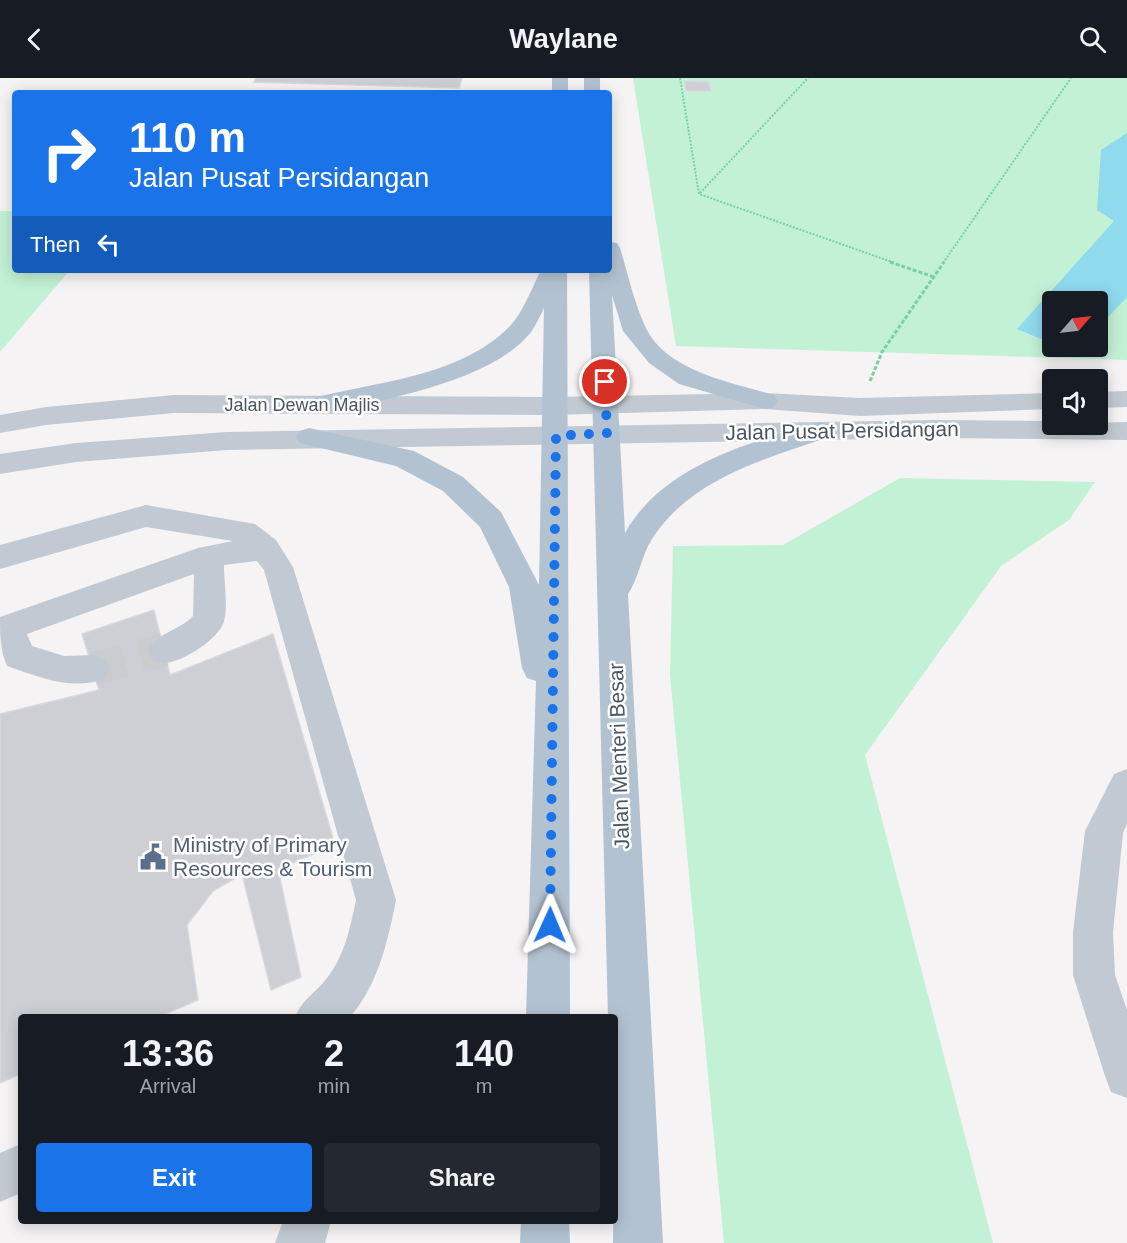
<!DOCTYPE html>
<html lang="en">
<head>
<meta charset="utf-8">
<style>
	body { margin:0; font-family:Helvetica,sans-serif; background:#242831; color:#f1f3f6; height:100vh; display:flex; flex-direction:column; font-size:22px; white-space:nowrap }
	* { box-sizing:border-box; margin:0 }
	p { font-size:20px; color:#9ea1a6 }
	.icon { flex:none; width:33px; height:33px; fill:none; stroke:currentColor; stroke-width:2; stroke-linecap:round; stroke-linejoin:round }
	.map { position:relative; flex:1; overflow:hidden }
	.sheet { position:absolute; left:18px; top:936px; width:600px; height:210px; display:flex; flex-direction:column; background:#171b24; border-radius:6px; box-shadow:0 3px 15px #0003 }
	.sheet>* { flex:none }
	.hud { position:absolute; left:12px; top:12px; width:600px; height:183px; border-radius:6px; box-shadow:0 3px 15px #0003; background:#1a73e8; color:#fff; overflow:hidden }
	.needle { width:39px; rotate:62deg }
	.controls { position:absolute; left:1042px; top:213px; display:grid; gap:12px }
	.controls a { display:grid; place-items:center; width:66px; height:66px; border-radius:6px; background:#171b24; box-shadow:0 3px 15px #0003; font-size:30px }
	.pin { position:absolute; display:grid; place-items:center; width:51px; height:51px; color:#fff; margin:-26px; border:3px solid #fff; border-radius:50%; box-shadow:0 2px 6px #0007 }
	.me { position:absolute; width:66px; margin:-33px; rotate:1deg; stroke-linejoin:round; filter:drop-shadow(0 0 4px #0008) }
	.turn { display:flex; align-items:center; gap:21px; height:126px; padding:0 18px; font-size:27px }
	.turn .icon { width:78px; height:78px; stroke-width:2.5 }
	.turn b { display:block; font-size:42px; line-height:51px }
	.then { display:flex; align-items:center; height:57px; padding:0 18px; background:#0003; gap:12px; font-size:22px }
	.eta { display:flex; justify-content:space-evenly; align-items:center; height:102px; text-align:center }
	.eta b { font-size:36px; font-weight:600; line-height:42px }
	.primary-button { display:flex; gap:12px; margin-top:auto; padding:12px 18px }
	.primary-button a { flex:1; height:69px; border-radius:6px; background:#1a73e8; color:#fff; font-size:24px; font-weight:600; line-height:69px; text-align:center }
	.primary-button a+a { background:#242831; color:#f1f3f6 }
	header { display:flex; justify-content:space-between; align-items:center; height:78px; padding:0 18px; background:#171b24; font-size:27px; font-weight:600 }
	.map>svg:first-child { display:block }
	.green { fill:#c3f1d5; fill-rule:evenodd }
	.water { fill:#90daee }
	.building { fill:#cdcfd5; stroke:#d7d9de; stroke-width:1.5 }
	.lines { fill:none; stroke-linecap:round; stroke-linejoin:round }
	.minor-tunnel { stroke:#caccce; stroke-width:33; stroke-dasharray:33 16; stroke-linecap:butt }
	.path-far1 { stroke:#7ad0a6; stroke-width:2; stroke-dasharray:2 1.5; stroke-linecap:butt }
	.path { stroke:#7ad0a6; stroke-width:3; stroke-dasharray:4 2; stroke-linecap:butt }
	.minor { fill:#c1cad2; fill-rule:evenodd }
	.major { fill:#b3c2d1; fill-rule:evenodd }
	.route { stroke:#1a73e8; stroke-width:10; stroke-dasharray:0 18 }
	.labels { text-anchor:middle; stroke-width:5; stroke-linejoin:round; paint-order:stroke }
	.far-street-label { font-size:18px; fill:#4a5661; stroke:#fff }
	.street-label { font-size:21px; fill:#4a5661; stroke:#fff }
	.service-label { font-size:21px; fill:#4e5e75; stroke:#fff; text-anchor:start }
</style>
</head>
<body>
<header><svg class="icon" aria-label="back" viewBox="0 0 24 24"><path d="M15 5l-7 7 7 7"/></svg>Waylane<svg class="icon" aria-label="search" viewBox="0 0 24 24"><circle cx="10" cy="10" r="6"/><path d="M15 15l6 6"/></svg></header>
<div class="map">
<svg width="1127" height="1165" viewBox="0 0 1127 1165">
	<rect width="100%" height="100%" fill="#f5f3f3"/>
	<!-- green -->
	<g class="green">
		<path d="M 633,0 L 1127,0 L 1127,282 L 676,268 ZM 1053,224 L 1098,224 L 1098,268 L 1053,268 Z"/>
		<path d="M 0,133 L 15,133 L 15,192 L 70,192 L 0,274 Z"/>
		<path d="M 900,400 L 1095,404 L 1069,442 L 1001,488 L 865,677 L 993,1165 L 724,1165 L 670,597 L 673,468 L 783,467 Z"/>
	</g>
	<!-- water -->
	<path class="water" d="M 1127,55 L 1127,219 L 1098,250 L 1098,224 L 1053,224 L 1053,266 L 1017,251 L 1114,143 L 1097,132 L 1101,72 Z"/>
	<!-- building -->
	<g class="building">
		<path d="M 256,0 L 462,0 L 459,10 L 254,4 Z"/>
		<path d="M 685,3 L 709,4 L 711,13 L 686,13 Z"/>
		<path d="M 154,532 L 170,597 L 273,556 L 335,767 L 278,791 L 301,899 L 271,912 L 242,796 L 213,813 L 187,847 L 198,922 L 158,939 L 21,939 L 21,996 L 0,1005 L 0,636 L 99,612 L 82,556 Z"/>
	</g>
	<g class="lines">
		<!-- minor-tunnel -->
		<path class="minor-tunnel" d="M 93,591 L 164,572"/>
		<!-- path-far1 -->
		<g class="path-far1">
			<path d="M 680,0 L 699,116 L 895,185"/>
			<path d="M 700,115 L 808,0"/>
			<path d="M 943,185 L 1071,0"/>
		</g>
		<!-- path -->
		<g class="path">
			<path d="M 890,184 L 934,199"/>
			<path d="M 870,303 L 882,274 L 944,184"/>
		</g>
		<!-- minor -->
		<g class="minor">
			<path d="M 1127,313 L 1127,329 L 1098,330 L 1098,314 Z"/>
			<path d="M 765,315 L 860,320 L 1053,315 L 1053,331 L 860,338 L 765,331 L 553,337 L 174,335 L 46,347 L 0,355 L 0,337 L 46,329 L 174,317 L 553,319 Z"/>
			<path d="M 937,342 L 1053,343 L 1053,346 L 1127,344 L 1127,362 L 937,360 L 227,372 L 76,384 L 0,396 L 0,376 L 76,365 L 227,354 Z"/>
			<path d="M 146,427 L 255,446 L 276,462 L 293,489 L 396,822 C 388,863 378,907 350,939 L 295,939 C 304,919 315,916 327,900 C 345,877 350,850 356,822 L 264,492 L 257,483 L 224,487 C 224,502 228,530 224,543 C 219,561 184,583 166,585 C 162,586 157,583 152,582 L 148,572 C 156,555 179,553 193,538 L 194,496 L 27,556 L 32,568 L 64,578 L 93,577 L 105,581 L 110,591 L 105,601 C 71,613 39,599 7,588 C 0,571 0,557 0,539 L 198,470 L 233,463 L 146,449 L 0,491 L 0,467 Z"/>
			<path d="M 1127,691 L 1127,746 L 1123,755 L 1113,854 L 1115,897 L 1127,932 L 1127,1020 L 1111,1014 L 1105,998 L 1073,897 L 1073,854 L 1085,753 L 1114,696 Z"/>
			<path d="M 21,1066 L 21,1115 L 0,1124 L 0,1075 Z"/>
			<path d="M 283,1143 L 331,1143 L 325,1165 L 275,1165 Z"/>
		</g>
		<!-- major -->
		<g class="major">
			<rect x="552" y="0" width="16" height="15"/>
			<rect x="584" y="0" width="16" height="15"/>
			<path d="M 609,164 L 617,165 L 620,170 C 628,196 634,225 646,250 C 666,293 733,305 774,317 L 778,323 L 774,329 L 765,331 L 679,306 L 649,285 L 623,253 L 612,217 L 625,455 C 663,387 750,364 820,344 L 829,347 L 833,353 L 829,359 C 765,381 691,400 652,461 C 641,478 639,500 628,516 L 663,1165 L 613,1165 L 615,939 L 608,939 L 589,192 L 609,192 Z"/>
			<path d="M 541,192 L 567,192 L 570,939 L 526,939 L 536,603 L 527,600 L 522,590 L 509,509 L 480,449 L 443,413 L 396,388 L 300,365 L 296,359 L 300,353 L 309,350 L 414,373 L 463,399 L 501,434 L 539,507 L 544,230 C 540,238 536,247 531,254 C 491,305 379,322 319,336 L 310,333 L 306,327 L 310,321 C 376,303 459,300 510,248 C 522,236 533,208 541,192 Z"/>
			<path d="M 521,1143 L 569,1143 L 570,1165 L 520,1165 Z"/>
		</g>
	</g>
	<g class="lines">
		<!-- route -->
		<path class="route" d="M 550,847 L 556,358 L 607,355 L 605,304"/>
	</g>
	<!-- icons -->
	<defs>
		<g id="civic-bare" transform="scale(2.07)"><path d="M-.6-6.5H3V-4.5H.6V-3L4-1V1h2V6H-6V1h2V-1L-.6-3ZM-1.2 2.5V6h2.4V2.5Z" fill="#5c6f8a" stroke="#fff" stroke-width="2.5" paint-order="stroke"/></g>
	</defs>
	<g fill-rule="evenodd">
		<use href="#civic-bare" x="153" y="779"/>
	</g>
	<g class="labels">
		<!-- far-street labels -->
		<g class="far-street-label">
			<text x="302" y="333">Jalan Dewan Majlis</text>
		</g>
		<!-- street labels -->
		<g class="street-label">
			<text transform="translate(842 353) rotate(-1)" y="7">Jalan Pusat Persidangan</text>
			<text transform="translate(619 678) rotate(-92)" y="7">Jalan Menteri Besar</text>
		</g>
		<!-- service labels -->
		<g class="service-label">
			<text x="173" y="774">Ministry of Primary<tspan x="173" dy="24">Resources &amp; Tourism</tspan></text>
		</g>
	</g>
</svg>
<div class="controls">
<a><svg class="needle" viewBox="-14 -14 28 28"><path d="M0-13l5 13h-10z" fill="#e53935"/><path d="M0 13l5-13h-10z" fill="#9ea1a6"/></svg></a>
<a><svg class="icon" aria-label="sound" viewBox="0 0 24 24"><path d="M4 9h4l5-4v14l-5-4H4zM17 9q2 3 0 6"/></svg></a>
</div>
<div class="pin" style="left:605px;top:304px;background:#d93025"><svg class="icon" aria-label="arrive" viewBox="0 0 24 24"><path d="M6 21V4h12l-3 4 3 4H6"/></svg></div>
<svg class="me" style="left:550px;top:847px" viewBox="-20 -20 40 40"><path d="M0-17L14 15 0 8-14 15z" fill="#1a73e8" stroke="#fff" stroke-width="4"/></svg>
<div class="hud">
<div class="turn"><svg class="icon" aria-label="right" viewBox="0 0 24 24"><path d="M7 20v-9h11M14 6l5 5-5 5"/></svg><div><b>110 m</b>Jalan Pusat Persidangan</div></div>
<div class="then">Then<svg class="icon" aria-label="left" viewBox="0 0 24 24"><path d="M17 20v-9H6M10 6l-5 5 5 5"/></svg></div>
</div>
<section class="sheet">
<div class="eta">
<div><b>13:36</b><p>Arrival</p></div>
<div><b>2</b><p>min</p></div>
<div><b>140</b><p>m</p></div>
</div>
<div class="primary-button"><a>Exit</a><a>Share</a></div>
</section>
</div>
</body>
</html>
